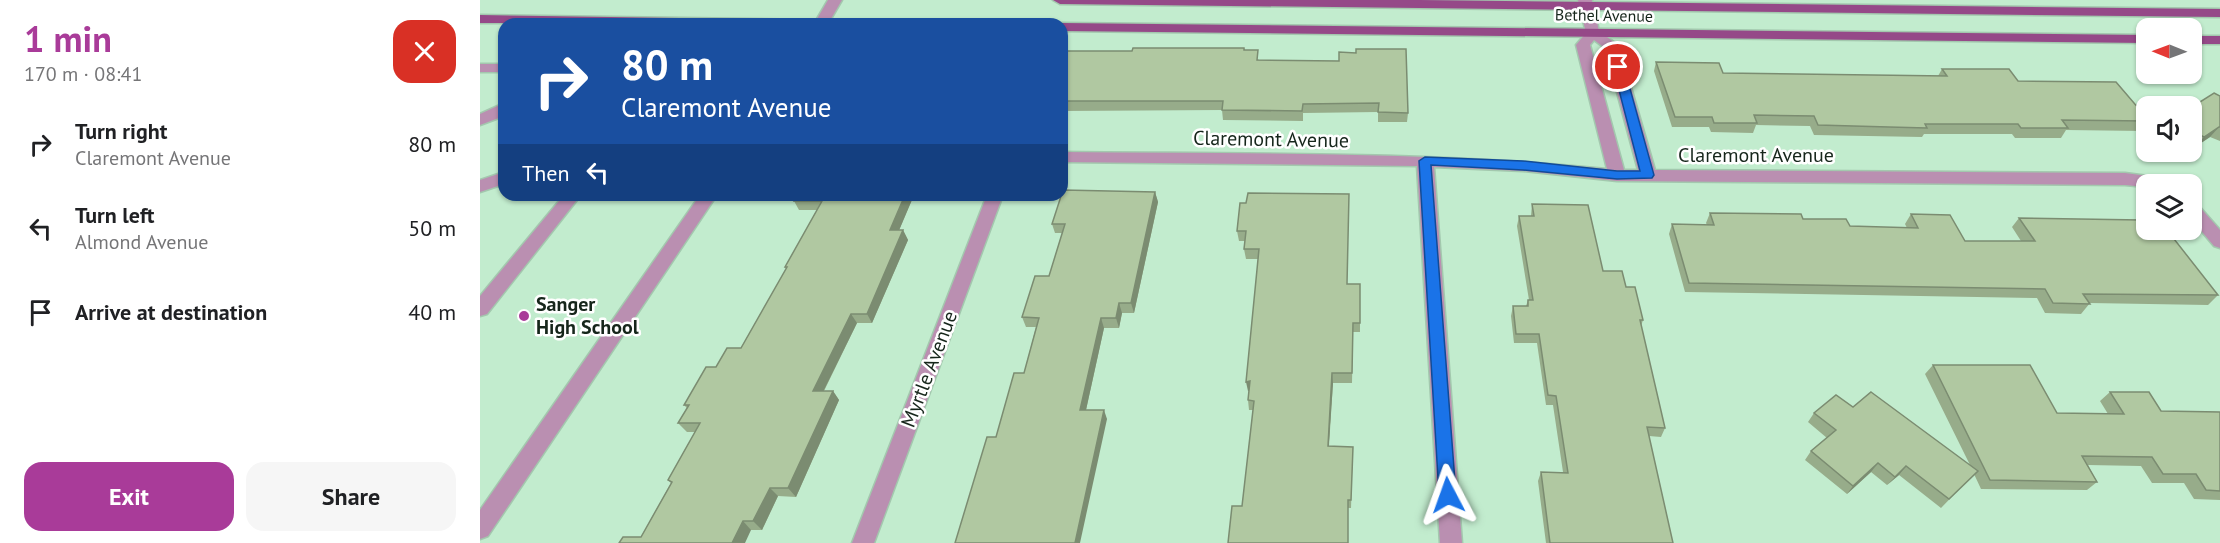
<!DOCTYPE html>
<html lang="en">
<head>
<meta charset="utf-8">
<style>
	body { margin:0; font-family:"PT Sans",sans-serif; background:#f6f6f6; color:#202124; height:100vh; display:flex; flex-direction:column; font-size:22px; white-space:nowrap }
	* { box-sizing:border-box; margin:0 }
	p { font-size:20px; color:#757577 }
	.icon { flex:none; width:33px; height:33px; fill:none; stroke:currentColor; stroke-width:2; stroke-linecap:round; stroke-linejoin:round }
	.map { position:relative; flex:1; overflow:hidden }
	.drawer { display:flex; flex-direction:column; background:#fff; width:480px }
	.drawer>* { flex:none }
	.guide { position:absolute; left:18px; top:18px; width:570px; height:183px; border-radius:18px; box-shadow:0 2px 4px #0004; background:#1a4fa0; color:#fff; overflow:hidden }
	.needle { width:39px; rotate:271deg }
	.controls { position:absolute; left:1656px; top:18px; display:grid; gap:12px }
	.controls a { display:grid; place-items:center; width:66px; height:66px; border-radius:12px; background:#fff; box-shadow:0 2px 4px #0004; font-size:30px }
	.pin { position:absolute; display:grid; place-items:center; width:51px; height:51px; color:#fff; margin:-26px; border:3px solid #fff; border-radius:50%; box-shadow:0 2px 6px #0007 }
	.me { position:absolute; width:66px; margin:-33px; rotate:356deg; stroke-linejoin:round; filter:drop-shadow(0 0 4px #0008) }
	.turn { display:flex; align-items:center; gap:21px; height:126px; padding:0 24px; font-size:27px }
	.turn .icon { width:78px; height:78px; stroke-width:2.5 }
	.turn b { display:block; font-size:42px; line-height:51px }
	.then { display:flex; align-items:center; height:57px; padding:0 24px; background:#0003; gap:12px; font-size:22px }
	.round { display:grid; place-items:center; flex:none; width:63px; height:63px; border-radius:18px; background:#f6f6f6 }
	.head { display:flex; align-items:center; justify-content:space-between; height:102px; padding:0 24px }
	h1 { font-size:36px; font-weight:700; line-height:45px; color:#a93b99 }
	.action { display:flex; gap:12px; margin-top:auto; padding:12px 24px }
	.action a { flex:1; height:69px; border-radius:18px; background:#a93b99; color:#fff; font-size:24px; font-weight:700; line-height:69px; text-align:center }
	.action a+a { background:#f6f6f6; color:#202124 }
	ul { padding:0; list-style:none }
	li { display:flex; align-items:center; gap:18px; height:84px; padding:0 24px }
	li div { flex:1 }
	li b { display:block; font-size:22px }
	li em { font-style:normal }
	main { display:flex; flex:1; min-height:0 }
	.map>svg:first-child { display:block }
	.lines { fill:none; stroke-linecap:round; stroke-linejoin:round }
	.minor-casing { stroke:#a3c8ae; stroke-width:3 }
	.major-casing { stroke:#a3c8ae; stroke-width:3 }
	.minor { fill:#ba8fb1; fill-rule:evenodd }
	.major { fill:#954988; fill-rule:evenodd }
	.wall { fill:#97ac8a }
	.shaded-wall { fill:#7b8c71 }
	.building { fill:#b0c8a1; stroke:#7b8c71; stroke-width:1.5 }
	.route { fill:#1a73e8; stroke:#114b97; stroke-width:1.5 }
	.poi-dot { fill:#a93b99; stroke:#fff; stroke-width:2 }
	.labels { text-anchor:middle; stroke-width:5; stroke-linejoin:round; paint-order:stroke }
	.far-street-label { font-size:16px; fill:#16261b; stroke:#fff }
	.street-label { font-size:20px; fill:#16261b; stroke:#fff }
	.poi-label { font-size:20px; font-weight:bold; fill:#16261b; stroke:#fff; text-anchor:start }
</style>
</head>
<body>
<main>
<section class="drawer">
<div class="head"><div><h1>1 min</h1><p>170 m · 08:41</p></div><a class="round" style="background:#d93025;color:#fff"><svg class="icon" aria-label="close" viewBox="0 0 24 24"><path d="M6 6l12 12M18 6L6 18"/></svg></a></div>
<ul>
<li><svg class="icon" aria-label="right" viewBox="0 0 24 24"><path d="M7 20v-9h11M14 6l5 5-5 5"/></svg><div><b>Turn right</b><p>Claremont Avenue</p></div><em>80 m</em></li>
<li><svg class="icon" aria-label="left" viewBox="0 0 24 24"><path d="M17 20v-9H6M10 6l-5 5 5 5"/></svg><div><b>Turn left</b><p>Almond Avenue</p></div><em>50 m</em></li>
<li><svg class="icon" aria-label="arrive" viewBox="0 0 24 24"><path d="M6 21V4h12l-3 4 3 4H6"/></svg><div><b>Arrive at destination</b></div><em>40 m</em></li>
</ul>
<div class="action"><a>Exit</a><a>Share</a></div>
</section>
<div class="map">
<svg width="1740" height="543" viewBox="0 0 1740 543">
	<rect width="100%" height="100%" fill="#c2ecce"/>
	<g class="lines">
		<!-- minor casing -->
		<g class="minor-casing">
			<g id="minor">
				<path d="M 348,0 L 362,0 L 348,24 L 334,24 Z"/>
				<path d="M 1098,0 L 1112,0 L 1119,31 L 1139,46 L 1175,170 L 1645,173 L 1683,178 L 1689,180 L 1691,184 L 1666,184 L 1666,187 L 1645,185 L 1137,181 L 1043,171 L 954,167 L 982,543 L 960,543 L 937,166 L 582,162 L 582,152 C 764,154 946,151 1127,169 L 1096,45 L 1106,33 ZM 1114,40 L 1125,48 L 1158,170 L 1144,170 L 1110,45 Z"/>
				<rect x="0" y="64" width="24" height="8"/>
				<path d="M 24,103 L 24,116 L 0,125 L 0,114 Z"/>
				<path d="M 24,172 L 24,184 L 0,192 L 0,180 Z"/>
				<path d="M 84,195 L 101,195 L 7,314 L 0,316 L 0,296 Z"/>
				<path d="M 220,195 L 237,195 L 8,536 L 0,539 L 0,510 Z"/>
				<path d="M 507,195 L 523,195 L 394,543 L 372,543 Z"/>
				<path d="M 1712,203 L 1718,205 L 1740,230 L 1740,248 L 1734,246 L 1712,220 Z"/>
			</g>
		</g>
		<!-- major casing -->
		<g class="major-casing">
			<g id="major">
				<path d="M 573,0 L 940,0 L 1740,9 L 1740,17 L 580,4 Z"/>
				<path d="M 0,15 L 340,20 L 347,24 L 0,23 Z"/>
				<path d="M 582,23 L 1666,35 L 1666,43 L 582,31 L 582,24 L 577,24 Z"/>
				<rect x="1712" y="36" width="28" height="8"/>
			</g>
		</g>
		<!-- minor -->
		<use href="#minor" class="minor"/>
		<!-- major -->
		<use href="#major" class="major"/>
	</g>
	<!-- wall -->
	<g class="wall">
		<path d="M 764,48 L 765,50 L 779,60 L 928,113 L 927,122 L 898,122 L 898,112 L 823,113 L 823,121 L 743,120 L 742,110 L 582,111 L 582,51 L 652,51 Z"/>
		<path d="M 1176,62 L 1243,73 L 1458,76 L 1462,69 L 1538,81 L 1666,117 L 1666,126 L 1663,131 L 1586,130 L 1581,138 L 1535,138 L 1532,134 L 1444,134 L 1442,137 L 1334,135 L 1330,126 L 1276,125 L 1273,133 L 1231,132 L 1229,127 L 1192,127 L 1174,71 Z"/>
		<path d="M 1740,96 L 1740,141 L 1730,137 L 1715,147 L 1712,145 L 1712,107 Z"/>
		<path d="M 675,192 L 678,202 L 654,313 L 642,313 L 639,328 L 624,328 L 606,410 L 627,419 L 516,437 L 544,373 L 556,327 L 546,327 L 542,317 L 569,276 L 582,233 L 575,233 L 572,224 Z"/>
		<path d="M 317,195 L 434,195 L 419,230 L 423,230 L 428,240 L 392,323 L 377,323 L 344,391 L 353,391 L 359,400 L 316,497 L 298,496 L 282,530 L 271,530 L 161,537 L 191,483 L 188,480 L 215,432 L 207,432 L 198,423 L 207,408 L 204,405 L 236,367 L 261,348 L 306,269 L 305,267 L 337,210 L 319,210 L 314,201 Z"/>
		<path d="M 760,203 L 867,284 L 880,284 L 880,332 L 873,332 L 872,383 L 853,383 L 849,446 L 873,447 L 871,508 L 762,506 L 773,410 L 769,410 L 768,400 L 769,391 L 768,391 L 778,259 L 766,259 L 764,249 L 765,241 L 759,241 L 757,231 Z"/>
		<path d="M 1052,204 L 1123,271 L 1146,287 L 1163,320 L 1161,326 L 1185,428 L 1181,437 L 1169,436 L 1193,543 L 1066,543 L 1058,481 L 1061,472 L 1083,472 L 1073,405 L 1066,405 L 1057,343 L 1034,343 L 1031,316 L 1033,306 L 1046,306 L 1048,300 L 1049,300 L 1037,226 L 1039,216 L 1051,216 Z"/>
		<path d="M 1230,213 L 1323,219 L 1370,226 L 1427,228 L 1425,224 L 1431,214 L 1485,241 L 1541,241 L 1532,227 L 1539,218 L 1664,225 L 1738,295 L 1728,305 L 1610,303 L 1601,314 L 1565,313 L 1557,298 L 1205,292 L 1189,234 L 1192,224 L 1227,225 L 1226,223 Z"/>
		<path d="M 1453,365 L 1577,413 L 1628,414 L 1620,401 L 1630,392 L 1681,411 L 1740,412 L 1740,500 L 1714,499 L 1704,483 L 1672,483 L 1661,466 L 1608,465 L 1617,482 L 1607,490 L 1501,489 L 1494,474 L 1461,508 L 1419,475 L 1407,485 L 1391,472 L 1367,494 L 1325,460 L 1331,451 L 1347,438 L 1328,422 L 1334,413 L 1373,407 L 1490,465 L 1445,374 Z"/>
	</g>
	<!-- shaded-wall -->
	<g class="shaded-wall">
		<path d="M 1739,127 L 1730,137 L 1715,147 L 1724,137 Z"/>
		<path d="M 675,192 L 678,202 L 654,313 L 651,303 Z"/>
		<path d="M 425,195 L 434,195 L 415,240 L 410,230 Z"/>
		<path d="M 423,230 L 428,240 L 392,323 L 387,314 Z"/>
		<path d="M 639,303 L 642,313 L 639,328 L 636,318 Z"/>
		<path d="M 371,314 L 377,323 L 339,400 L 333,391 Z"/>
		<path d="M 621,318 L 624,328 L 604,419 L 600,410 Z"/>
		<path d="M 852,373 L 853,383 L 848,455 L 848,446 Z"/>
		<path d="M 770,381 L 771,390 L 768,391 L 766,382 Z"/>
		<path d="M 353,391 L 359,400 L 316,497 L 308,488 Z"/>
		<path d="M 624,410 L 627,419 L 600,543 L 595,543 Z"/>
		<path d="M 1398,463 L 1391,472 L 1367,494 L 1373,486 Z"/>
		<path d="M 1426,466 L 1419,475 L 1407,485 Z"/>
		<path d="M 290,488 L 298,496 L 282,530 L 273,521 Z"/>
		<path d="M 263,521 L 271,530 L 265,543 L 252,543 Z"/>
	</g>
	<!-- building -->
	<g class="building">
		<path d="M 653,48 L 764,48 L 764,50 L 778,50 L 777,60 L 859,61 L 859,52 L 876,53 L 876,49 L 926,49 L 928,113 L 898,112 L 899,103 L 823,104 L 822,111 L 742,110 L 743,101 L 582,101 L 582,51 L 652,51 Z"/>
		<path d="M 1176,62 L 1239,63 L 1243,73 L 1467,76 L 1462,69 L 1529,69 L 1538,81 L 1636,82 L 1666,117 L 1666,121 L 1582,120 L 1588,128 L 1541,128 L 1538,124 L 1445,124 L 1447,128 L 1409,127 L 1338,125 L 1334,116 L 1274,115 L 1277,123 L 1234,123 L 1232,117 L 1195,117 Z"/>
		<path d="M 1734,93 L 1740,96 L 1740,127 L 1739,127 L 1724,137 L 1712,131 L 1712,107 Z"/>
		<path d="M 583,190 L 675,192 L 651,303 L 639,303 L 636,318 L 621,318 L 600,410 L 624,410 L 595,543 L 475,543 L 507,437 L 516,437 L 534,373 L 544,373 L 559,318 L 542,317 L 555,276 L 569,276 L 585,224 L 572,224 Z"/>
		<path d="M 768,193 L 869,194 L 867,284 L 880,284 L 880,323 L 873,323 L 872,373 L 852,373 L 848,446 L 873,447 L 871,500 L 868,500 L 868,543 L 748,543 L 752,506 L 762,506 L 774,401 L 768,400 L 770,381 L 766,382 L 779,249 L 764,249 L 766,231 L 757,231 L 760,203 L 766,203 Z"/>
		<path d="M 317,195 L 425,195 L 410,230 L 423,230 L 387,314 L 371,314 L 333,391 L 353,391 L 308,488 L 290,488 L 273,521 L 263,521 L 252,543 L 139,543 L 143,537 L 161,537 L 192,482 L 188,480 L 220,423 L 198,423 L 209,405 L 204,405 L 226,367 L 236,367 L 247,348 L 261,348 L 307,267 L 305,267 L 342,201 L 314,201 Z"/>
		<path d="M 1052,204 L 1108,205 L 1123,271 L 1142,271 L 1146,287 L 1155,287 L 1163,320 L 1160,320 L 1185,428 L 1167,427 L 1193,543 L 1070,543 L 1061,472 L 1088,473 L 1076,396 L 1068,395 L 1059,334 L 1036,334 L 1033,306 L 1048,306 L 1048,300 L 1053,300 L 1039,216 L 1054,216 Z"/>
		<path d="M 1230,213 L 1321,214 L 1323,219 L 1366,219 L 1370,226 L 1438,228 L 1431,214 L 1470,215 L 1485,241 L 1555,241 L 1539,218 L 1661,220 L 1664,225 L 1666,225 L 1666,230 L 1687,230 L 1738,295 L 1603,294 L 1610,304 L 1573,303 L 1565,289 L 1209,283 L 1192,224 L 1234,225 Z"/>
		<path d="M 1453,365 L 1550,365 L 1577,413 L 1644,414 L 1630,392 L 1669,392 L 1681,411 L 1740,412 L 1740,491 L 1726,490 L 1716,474 L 1683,474 L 1672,457 L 1602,456 L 1617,482 L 1510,480 Z"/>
		<path d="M 1391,392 L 1498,471 L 1469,499 L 1426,466 L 1415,477 L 1398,463 L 1373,486 L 1331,451 L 1356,430 L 1334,413 L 1356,395 L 1373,407 Z"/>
	</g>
	<!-- route -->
	<path class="route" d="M 1138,64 L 1144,67 L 1174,175 L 1172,178 L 1137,179 L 1043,170 L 951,165 L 976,495 L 974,501 L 968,503 L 962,501 L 959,495 L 939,161 L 945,157 L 1043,161 L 1137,171 L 1160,171 L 1133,67 Z"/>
	<!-- markers -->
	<circle class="poi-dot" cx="44" cy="316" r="6"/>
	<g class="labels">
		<!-- far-street labels -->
		<g class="far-street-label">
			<text transform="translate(1124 15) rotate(1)" y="6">Bethel Avenue</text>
		</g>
		<!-- street labels -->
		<g class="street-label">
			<text transform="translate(791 139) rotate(1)" y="7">Claremont Avenue</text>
			<text x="1276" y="162">Claremont Avenue</text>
			<text transform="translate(449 369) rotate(-69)" y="7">Myrtle Avenue</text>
		</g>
		<!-- poi labels -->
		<g class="poi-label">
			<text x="56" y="311">Sanger<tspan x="56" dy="23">High School</tspan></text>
		</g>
	</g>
</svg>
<div class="controls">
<a><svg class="needle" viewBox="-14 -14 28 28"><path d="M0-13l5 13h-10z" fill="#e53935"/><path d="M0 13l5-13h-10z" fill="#757577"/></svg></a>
<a><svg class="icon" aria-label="sound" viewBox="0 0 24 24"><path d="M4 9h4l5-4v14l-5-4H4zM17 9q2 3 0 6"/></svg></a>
<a><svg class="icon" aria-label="layers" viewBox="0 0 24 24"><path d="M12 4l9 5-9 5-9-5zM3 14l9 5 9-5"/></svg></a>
</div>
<div class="pin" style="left:1138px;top:67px;background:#d93025"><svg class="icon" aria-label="arrive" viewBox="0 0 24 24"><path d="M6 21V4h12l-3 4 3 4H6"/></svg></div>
<svg class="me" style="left:968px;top:495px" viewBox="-20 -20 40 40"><path d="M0-17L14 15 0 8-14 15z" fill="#1a73e8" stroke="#fff" stroke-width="4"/></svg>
<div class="guide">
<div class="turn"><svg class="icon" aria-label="right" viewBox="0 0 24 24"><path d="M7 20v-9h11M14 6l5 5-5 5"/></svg><div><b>80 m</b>Claremont Avenue</div></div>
<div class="then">Then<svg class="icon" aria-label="left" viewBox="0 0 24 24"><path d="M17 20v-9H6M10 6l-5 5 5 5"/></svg></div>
</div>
</div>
</main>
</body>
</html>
